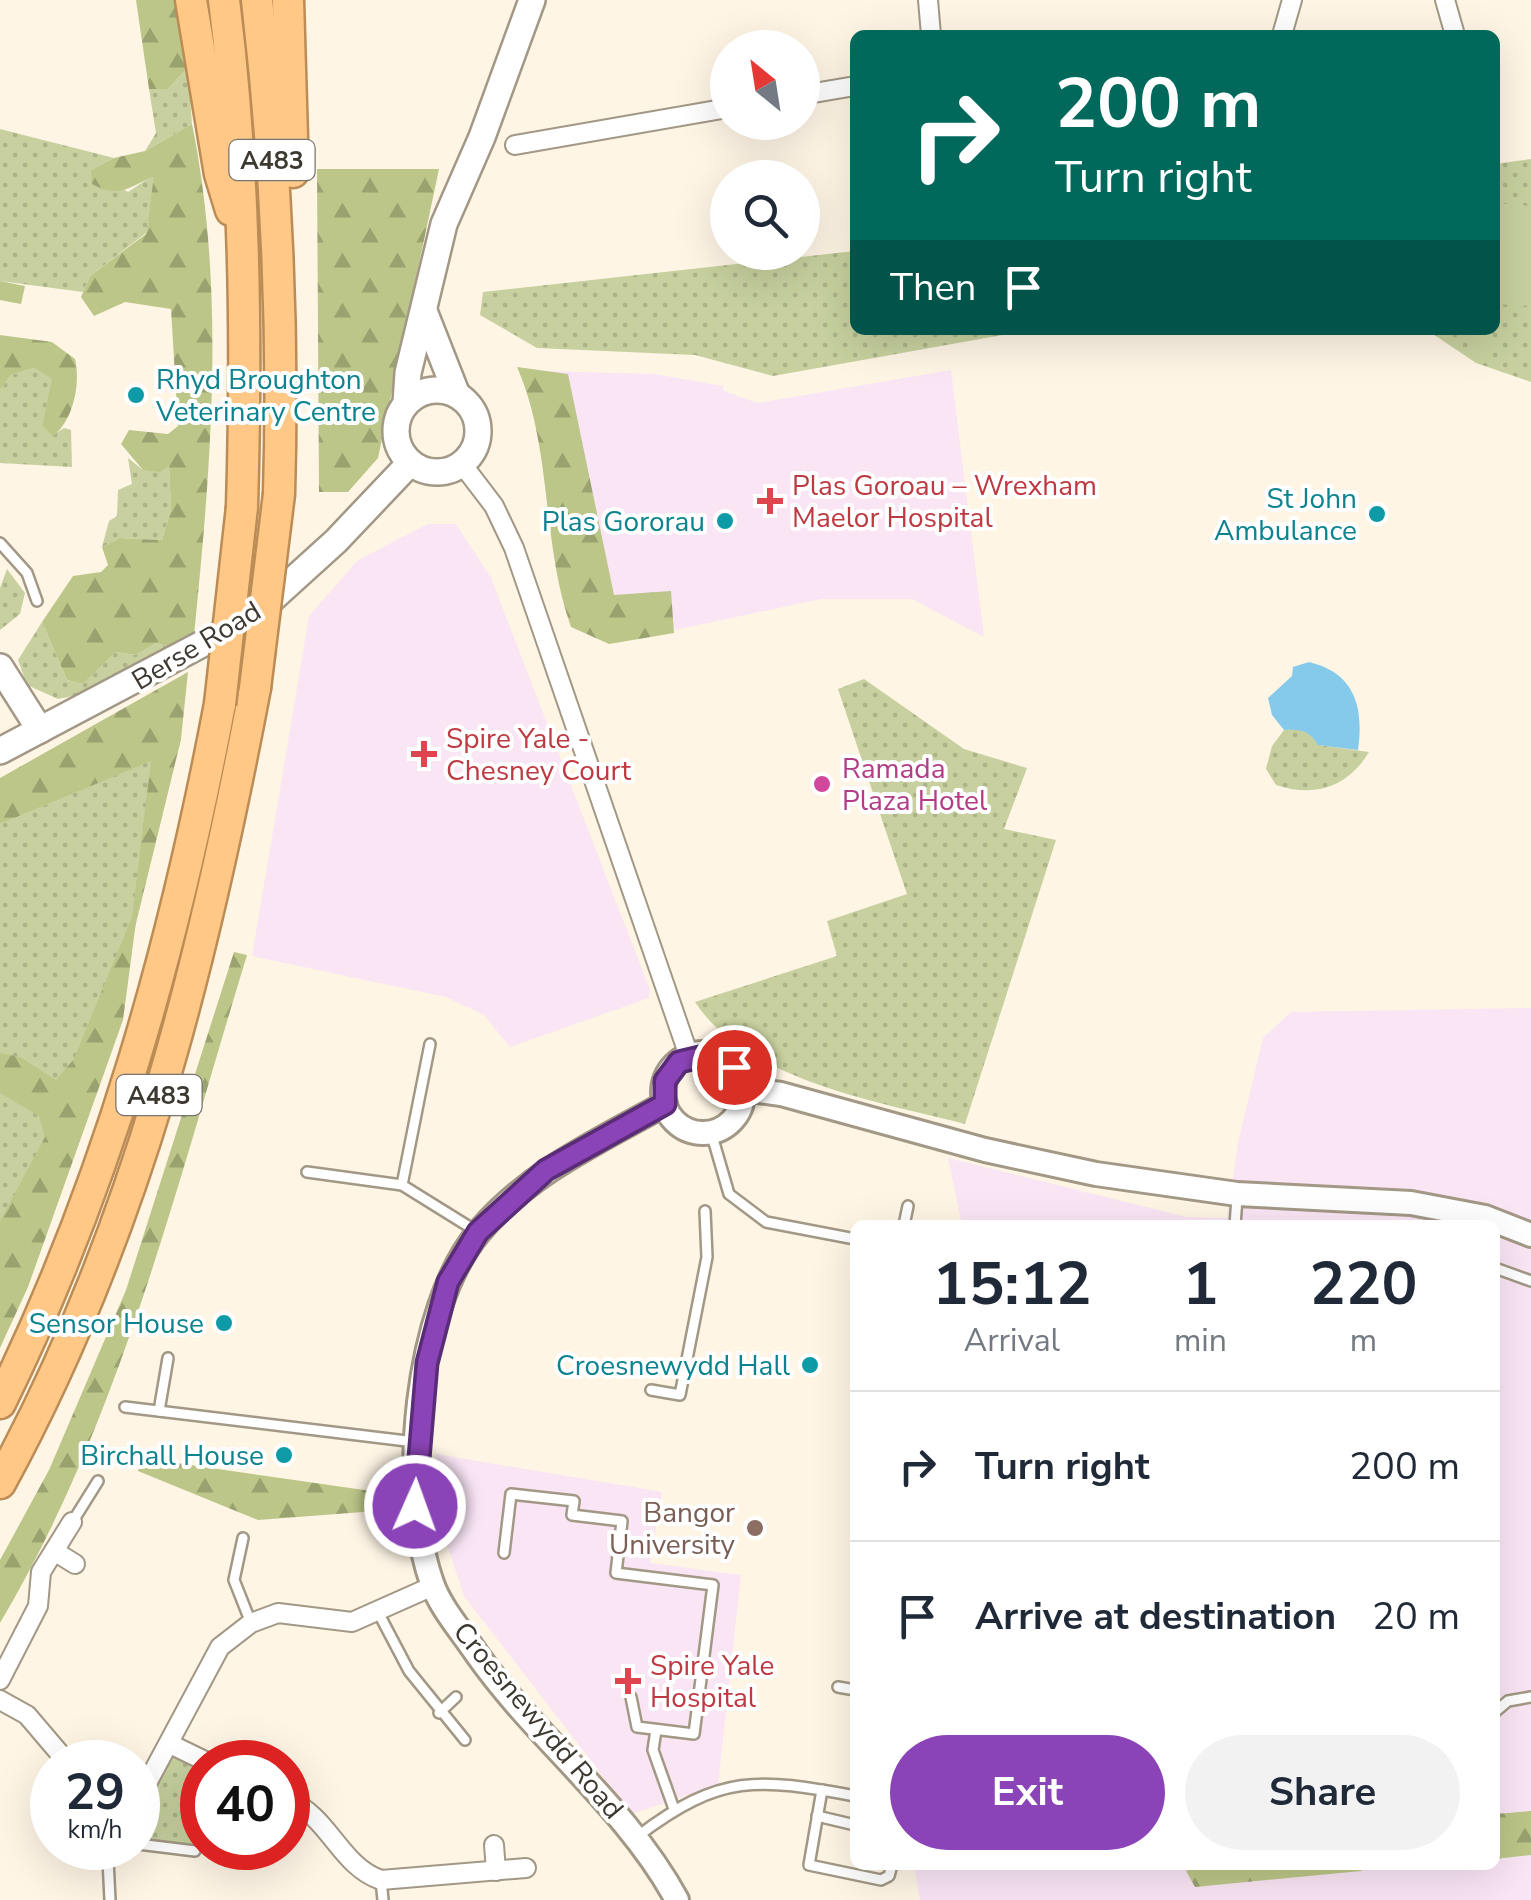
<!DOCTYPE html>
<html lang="en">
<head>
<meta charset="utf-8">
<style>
	body { margin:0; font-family:"Nunito Sans",sans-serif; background:#f2f2f3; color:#1f2937; height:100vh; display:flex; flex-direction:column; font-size:38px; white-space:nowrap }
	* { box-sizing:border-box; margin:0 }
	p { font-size:32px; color:#747a83 }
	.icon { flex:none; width:55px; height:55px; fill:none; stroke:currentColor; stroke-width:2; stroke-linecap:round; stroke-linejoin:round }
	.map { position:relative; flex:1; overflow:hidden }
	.sheet { position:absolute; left:850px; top:1220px; width:650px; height:650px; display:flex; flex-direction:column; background:#fff; border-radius:15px; box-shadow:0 10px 40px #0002 }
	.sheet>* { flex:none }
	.guide { position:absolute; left:850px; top:30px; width:650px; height:305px; border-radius:15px; box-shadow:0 10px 40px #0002; background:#00695c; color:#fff; overflow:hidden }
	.needle { width:65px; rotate:330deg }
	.buttons { position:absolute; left:710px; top:30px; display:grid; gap:20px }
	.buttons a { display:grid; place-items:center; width:110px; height:110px; border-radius:50%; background:#fff; box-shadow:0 10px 40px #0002; font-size:50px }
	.speed { position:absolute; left:30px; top:1740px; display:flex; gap:20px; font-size:50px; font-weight:700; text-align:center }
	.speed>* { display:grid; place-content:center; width:130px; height:130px; border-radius:50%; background:#fff; box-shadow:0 10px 40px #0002; line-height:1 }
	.speed small { font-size:25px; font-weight:400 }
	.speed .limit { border:15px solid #d22; background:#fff; color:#111 }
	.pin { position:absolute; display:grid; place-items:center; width:85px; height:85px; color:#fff; margin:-42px; border:5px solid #fff; border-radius:50%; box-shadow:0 2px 10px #0007 }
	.me { position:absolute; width:110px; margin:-55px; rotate:2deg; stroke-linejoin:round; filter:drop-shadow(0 0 8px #0008) }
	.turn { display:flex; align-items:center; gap:35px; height:210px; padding:0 40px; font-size:45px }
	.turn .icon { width:130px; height:130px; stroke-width:2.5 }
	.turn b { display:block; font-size:70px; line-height:85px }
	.then { display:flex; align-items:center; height:95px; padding:0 40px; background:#0003; gap:20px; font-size:38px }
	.eta { display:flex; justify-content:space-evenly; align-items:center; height:170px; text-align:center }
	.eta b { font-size:60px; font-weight:700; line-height:70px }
	.primary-button { display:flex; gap:20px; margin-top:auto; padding:20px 40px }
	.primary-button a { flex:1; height:115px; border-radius:60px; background:#8b44b7; color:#fff; font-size:40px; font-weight:700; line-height:115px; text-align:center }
	.primary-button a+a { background:#f2f2f3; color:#1f2937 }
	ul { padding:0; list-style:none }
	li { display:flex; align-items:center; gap:30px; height:150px; padding:0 40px; border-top:2px solid #e0e1e3 }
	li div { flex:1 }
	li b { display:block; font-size:38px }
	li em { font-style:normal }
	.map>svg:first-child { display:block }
	.medical { fill:#fae5f5 }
	.grass { fill:url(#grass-dots) }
	.forest { fill:url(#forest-firs) }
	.pitch { fill:#c7d09e }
	.water { fill:#85caea }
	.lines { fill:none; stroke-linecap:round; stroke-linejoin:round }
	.service-casing { stroke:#a29885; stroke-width:14 }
	.minor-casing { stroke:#a29885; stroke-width:22 }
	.tertiary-casing { stroke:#a29885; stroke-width:28 }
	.secondary-casing { stroke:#a29885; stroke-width:30 }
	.trunk-casing { stroke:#bb8c55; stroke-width:35 }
	.service { stroke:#fff; stroke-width:9 }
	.minor { stroke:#fff; stroke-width:18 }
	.tertiary { stroke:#fff; stroke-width:22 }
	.secondary { stroke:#fff; stroke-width:25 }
	.trunk { stroke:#ffc887; stroke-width:30 }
	.trunk-bridge-casing { stroke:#bb8c55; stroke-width:35; stroke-linecap:butt }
	.trunk-bridge { stroke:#ffc887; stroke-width:30 }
	.route-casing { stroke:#5a2c77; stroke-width:25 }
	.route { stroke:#8b44b7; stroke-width:18 }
	.culture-dot { fill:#0f9aa8; stroke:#fff; stroke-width:4 }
	.health-dot { fill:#e0444e; stroke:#fff; stroke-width:4 }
	.hotel-dot { fill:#d1479c; stroke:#fff; stroke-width:4 }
	.education-dot { fill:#8d6e63; stroke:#fff; stroke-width:4 }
	.labels { text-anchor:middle; stroke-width:8; stroke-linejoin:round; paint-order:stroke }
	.shield { fill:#fff; stroke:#77746e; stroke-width:2.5 }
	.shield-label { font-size:25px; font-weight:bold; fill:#3d3830 }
	.culture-label { font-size:28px; fill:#0d838f; stroke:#fff; text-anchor:end }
	.health-label { font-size:28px; fill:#be3a42; stroke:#fff; text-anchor:start }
	.street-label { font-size:28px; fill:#3d3830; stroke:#fff }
	.hotel-label { font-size:28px; fill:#b23c85; stroke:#fff; text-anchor:start }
	.education-label { font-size:28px; fill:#785e54; stroke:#fff; text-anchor:end }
</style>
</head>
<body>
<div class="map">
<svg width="1531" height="1900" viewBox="0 0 1531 1900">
	<defs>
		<pattern id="grass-dots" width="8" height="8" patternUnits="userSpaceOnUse" patternTransform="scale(2.5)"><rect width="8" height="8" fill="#c7d09e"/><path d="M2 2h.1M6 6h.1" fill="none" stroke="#acb388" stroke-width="1.8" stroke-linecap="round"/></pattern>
		<pattern id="forest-firs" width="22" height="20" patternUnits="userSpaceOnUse" patternTransform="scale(2.5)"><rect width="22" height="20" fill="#bcc688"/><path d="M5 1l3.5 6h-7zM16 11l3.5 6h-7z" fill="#9aa270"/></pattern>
	</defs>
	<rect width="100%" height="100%" fill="#fef5e5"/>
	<!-- medical -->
	<g class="medical">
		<path d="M 951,370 L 984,637 L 912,599 L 821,599 L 609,644 L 545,371 L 655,374 L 723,386 L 724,391 L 757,403 Z"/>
		<path d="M 428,524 L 456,524 L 491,578 L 650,990 L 649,998 L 510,1047 L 484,1015 L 446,997 L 252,956 L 309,616 L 358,560 Z"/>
		<path d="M 1531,1008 L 1531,1900 L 920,1900 L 914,1865 L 1495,1865 L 1495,1225 L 962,1225 L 948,1158 L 1187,1217 L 1227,1218 L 1238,1143 L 1263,1038 L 1291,1012 Z"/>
		<path d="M 436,1454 L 662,1492 L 650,1563 L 741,1575 L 718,1785 L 632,1814 L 464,1596 L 442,1529 Z"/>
	</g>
	<!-- grass -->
	<g class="grass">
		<path d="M 188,67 L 192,124 L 145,151 L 156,133 L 149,89 L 168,89 Z"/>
		<path d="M 0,129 L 114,158 L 91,170 L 128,192 L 155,174 L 146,233 L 90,276 L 83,292 L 0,281 Z"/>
		<path d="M 1531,159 L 1531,382 L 1476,363 L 1430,332 L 1416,330 L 1495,330 L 1495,164 Z"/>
		<path d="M 855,251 L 855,330 L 1031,330 L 773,376 L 695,355 L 537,348 L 480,315 L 483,292 Z"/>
		<path d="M 34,368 L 53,379 L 42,426 L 53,435 L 64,428 L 71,430 L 72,467 L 0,463 L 0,390 L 11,375 Z"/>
		<path d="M 128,458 L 143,470 L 169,465 L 171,509 L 162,540 L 119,538 L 102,547 L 109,521 L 117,516 L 118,490 L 132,484 Z"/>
		<path d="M 7,569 L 25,593 L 20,614 L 0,630 L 0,588 Z"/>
		<path d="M 42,622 L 67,680 L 83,684 L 116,652 L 136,655 L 156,643 L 173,648 L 83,694 L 58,699 L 27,685 L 18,660 Z"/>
		<path d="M 864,679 L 964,749 L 1027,768 L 1004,829 L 1056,840 L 965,1124 C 880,1102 747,1081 695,1002 L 837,956 L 827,921 L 907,894 L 838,689 Z"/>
		<path d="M 1300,729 L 1311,734 L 1319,745 L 1369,752 C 1348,787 1315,798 1276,785 L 1266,769 L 1272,746 L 1284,730 Z"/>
		<path d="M 181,739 L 114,1014 L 0,1281 L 0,824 L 156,758 Z"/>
		<path d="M 172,1755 L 202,1767 L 202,1846 L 138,1838 L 138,1821 Z"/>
	</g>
	<!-- forest -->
	<g class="forest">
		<path d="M 136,0 L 174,0 L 188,67 L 168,89 L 149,89 Z"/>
		<path d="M 192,124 C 226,291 211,467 194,635 L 173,648 L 156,643 L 136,655 L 116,652 L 83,684 L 67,680 L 42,622 L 73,576 L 101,572 L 108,565 L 102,547 L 119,538 L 162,540 L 171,509 L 169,466 L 160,472 L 143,470 L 121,444 L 129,430 L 168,434 L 178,426 L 171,309 L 125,302 L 94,316 L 81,297 L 90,276 L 146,234 L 154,176 C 129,187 120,199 92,184 L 91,170 L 114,158 L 145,151 Z"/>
		<path d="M 317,169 L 439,169 L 378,458 L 348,492 L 319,492 Z"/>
		<path d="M 0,281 L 25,286 L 21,304 L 0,300 Z"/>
		<path d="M 0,335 L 52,342 L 75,359 C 81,384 73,421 53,436 L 42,426 L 52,379 L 34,368 L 11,375 L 0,390 Z"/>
		<path d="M 517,367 L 568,374 L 614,595 L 671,591 L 674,633 L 609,644 L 571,627 C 541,543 553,449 517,367 Z"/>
		<path d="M 188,672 L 181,739 L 136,922 L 123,1020 L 28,1287 L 0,1348 L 0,1221 L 45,1137 L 39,1116 L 0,1093 L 0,1053 L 20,1057 L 56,1080 L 74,1059 L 132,917 L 151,761 L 0,824 L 0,778 Z"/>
		<path d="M 234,952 L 247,955 C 178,1180 121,1419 0,1623 L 0,1560 L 49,1470 L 126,1290 Z"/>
		<path d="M 142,1458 L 385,1493 L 376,1511 L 258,1520 L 138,1471 Z"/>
		<path d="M 1531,1811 L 1531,1855 L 1495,1859 L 1495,1814 Z"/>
		<path d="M 1199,1865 L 1365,1865 L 1361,1871 L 1195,1887 L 1186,1871 Z"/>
	</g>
	<!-- pitch -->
	<g class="pitch">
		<path d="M 1495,203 L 1531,206 L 1531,306 L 1495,304 Z"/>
		<rect x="1469" y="330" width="22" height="27"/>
	</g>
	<!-- water -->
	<path class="water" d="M 1309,662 C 1355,673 1364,707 1358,750 L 1318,745 C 1309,730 1301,729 1284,730 L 1272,715 L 1268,698 L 1292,676 L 1293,667 Z"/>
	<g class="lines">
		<!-- service casing -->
		<g class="service-casing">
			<g id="service">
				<path d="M 0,543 L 27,573 L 37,601"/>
				<path d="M 711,1132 L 729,1194 L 766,1222 L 855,1239"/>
				<path d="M 307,1172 L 402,1185 L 476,1231"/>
				<path d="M 402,1185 L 430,1044"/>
				<path d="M 904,1225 L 908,1206"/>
				<path d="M 1235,1225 L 1237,1198"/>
				<path d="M 1495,1268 L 1531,1281"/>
				<path d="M 651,1390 L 680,1395 L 707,1257 L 705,1211"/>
				<path d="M 125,1407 L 415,1442"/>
				<path d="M 159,1411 L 168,1358"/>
				<path d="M 73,1521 L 98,1481"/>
				<path d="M 243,1538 L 234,1580 L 251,1623"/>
				<path d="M 504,1553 L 511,1494 L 574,1501 L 572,1515 L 622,1521 L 616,1573 L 713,1585 L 694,1734 L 637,1727 L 631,1697"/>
				<path d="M 379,1614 L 409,1671 L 465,1740"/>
				<path d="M 838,1687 L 855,1690"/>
				<path d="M 1495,1712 L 1508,1701 L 1531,1697"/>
				<path d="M 439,1713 L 456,1697"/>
				<path d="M 656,1730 L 653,1750 L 674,1809"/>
				<path d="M 822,1790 L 809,1865 L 881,1880 L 889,1876 L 892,1865"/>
				<path d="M 817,1816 L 855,1825"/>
				<path d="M 638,1836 C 721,1773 758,1778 855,1796"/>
				<path d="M 138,1844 L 195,1851"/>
				<path d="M 213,1852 L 235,1848"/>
				<path d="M 381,1880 L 383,1900"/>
				<path d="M 110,1900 L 108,1859 L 112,1848"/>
			</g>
		</g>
		<!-- minor casing -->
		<g class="minor-casing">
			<g id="minor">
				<path d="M 928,0 L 931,35"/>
				<path d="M 1445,0 L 1455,35"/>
				<path d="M 1282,35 L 1292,0"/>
				<path d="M 802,95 L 855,86"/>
				<path d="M 515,145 L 728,108"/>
				<path d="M 462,464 L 494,506 L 514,548 L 689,1056"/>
				<path d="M 54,1551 L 75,1564"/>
				<path d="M 0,1680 L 38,1606 L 41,1572 L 72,1522"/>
				<path d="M 0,1700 L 27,1715 L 67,1762"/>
				<path d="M 170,1744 L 207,1762"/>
				<path d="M 138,1800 L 220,1647 L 251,1623 L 278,1613 L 352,1622 L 433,1586"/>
				<path d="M 288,1800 C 329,1816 340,1866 381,1880 L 526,1868"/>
				<path d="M 494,1845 L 496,1871"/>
			</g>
		</g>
		<!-- tertiary casing -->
		<g class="tertiary-casing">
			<g id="tertiary">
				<circle cx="703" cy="1093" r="40"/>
				<path d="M 743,1089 L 781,1094 L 985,1150 L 1096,1174 L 1237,1194 L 1411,1203 L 1485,1217 L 1531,1235"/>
				<path d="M 665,1104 C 599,1141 528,1173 479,1232 C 415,1308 399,1491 432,1583 C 440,1607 462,1632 476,1653 C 537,1740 626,1806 677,1900"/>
			</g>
		</g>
		<!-- secondary casing -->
		<g class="secondary-casing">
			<g id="secondary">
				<path d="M 424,311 L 457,395"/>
				<circle cx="437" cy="431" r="41"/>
				<path d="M 406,403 L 408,373 L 444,224 L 482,137 L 532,0"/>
				<path d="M 0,667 L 40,730"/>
				<path d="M 0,751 L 251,618 L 336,541 L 410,463"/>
			</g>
		</g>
		<!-- trunk casing -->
		<g class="trunk-casing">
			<g id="trunk">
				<path d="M 191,0 L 220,174 L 231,210"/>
				<path d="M 224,0 C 245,169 247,336 242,507"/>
				<path d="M 257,0 C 276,164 284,329 279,494"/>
				<path d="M 288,0 L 293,172"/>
				<path d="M 0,1403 C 109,1181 174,947 220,704"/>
				<path d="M 0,1483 C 136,1235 203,963 255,688"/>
			</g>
		</g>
		<!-- service -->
		<use href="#service" class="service"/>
		<!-- minor -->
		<use href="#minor" class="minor"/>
		<!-- tertiary -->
		<use href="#tertiary" class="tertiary"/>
		<!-- secondary -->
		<use href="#secondary" class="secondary"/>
		<!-- trunk -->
		<use href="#trunk" class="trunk"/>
		<!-- trunk-bridge casing -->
		<g class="trunk-bridge-casing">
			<g id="trunk-bridge">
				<path d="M 255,688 L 279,494"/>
				<path d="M 220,704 L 242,507"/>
			</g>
		</g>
		<!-- trunk-bridge -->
		<use href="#trunk-bridge" class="trunk-bridge"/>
	</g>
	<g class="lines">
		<!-- route casing -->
		<g class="route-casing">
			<path id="route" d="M 415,1506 L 427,1363 L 448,1282 L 478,1232 L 546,1170 L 665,1104 L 665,1081 L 679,1062 L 713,1054 L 734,1067"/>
		</g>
		<!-- route -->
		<use href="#route" class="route"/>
	</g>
	<!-- markers -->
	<g class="culture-dot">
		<circle cx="136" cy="395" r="10"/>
		<circle cx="1377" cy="514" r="10"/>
		<circle cx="725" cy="521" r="10"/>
		<circle cx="224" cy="1323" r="10"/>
		<circle cx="810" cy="1365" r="10"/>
		<circle cx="284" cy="1455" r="10"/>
	</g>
	<g class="health-dot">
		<path d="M765 486h10v10h10v10h-10v10h-10v-10h-10v-10h10z"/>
		<path d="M419 739h10v10h10v10h-10v10h-10v-10h-10v-10h10z"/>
		<path d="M623 1666h10v10h10v10h-10v10h-10v-10h-10v-10h10z"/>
	</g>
	<circle class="hotel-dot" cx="822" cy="784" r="10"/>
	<circle class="education-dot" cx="755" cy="1528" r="10"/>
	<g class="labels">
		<!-- shield labels -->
		<g class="shield">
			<rect x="229.5" y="140" width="85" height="40" rx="8"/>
			<rect x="116.5" y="1075" width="85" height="40" rx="8"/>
		</g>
		<g class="shield-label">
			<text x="272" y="169">A483</text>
			<text x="159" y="1104">A483</text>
		</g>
		<!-- culture labels -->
		<g class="culture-label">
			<text x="156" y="389" text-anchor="start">Rhyd Broughton<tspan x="156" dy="32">Veterinary Centre</tspan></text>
			<text x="1357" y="508">St John<tspan x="1357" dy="32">Ambulance</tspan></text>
			<text x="705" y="531">Plas Gororau</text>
			<text x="204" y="1333">Sensor House</text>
			<text x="790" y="1375">Croesnewydd Hall</text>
			<text x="264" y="1465">Birchall House</text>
		</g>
		<!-- health labels -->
		<g class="health-label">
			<text x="792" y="495">Plas Goroau – Wrexham<tspan x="792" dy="32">Maelor Hospital</tspan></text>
			<text x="446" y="748">Spire Yale -<tspan x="446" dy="32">Chesney Court</tspan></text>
			<text x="650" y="1675">Spire Yale<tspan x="650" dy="32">Hospital</tspan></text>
		</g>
		<!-- street labels -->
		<g class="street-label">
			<text transform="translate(196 645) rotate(-31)" y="10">Berse Road</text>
			<text transform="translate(539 1720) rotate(50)" y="10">Croesnewydd Road</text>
		</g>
		<!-- hotel labels -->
		<g class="hotel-label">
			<text x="842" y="778">Ramada<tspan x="842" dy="32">Plaza Hotel</tspan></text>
		</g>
		<!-- education labels -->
		<g class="education-label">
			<text x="735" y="1522">Bangor<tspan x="735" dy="32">University</tspan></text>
		</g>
	</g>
</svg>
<div class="buttons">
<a><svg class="needle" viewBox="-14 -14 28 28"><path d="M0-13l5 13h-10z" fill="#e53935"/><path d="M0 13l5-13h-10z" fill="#747a83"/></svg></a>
<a><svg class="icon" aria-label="search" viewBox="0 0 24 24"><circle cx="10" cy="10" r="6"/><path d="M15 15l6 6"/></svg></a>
</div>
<div class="speed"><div>29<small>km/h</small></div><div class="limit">40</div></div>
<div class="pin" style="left:734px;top:1067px;background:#d93025"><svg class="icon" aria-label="arrive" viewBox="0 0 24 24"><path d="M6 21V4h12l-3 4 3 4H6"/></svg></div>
<svg class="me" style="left:415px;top:1506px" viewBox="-20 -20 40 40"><circle r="17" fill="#8b44b7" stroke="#fff" stroke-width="3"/><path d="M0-11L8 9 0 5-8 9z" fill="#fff"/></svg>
<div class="guide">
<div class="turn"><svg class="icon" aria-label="right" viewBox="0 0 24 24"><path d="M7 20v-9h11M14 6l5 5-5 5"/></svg><div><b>200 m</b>Turn right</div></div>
<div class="then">Then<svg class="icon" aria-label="arrive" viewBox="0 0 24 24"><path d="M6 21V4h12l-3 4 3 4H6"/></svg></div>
</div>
<section class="sheet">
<div class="eta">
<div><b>15:12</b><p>Arrival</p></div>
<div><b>1</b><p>min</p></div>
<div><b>220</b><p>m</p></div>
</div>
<ul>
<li><svg class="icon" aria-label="right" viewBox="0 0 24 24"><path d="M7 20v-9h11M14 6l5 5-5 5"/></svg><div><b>Turn right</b></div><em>200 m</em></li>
<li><svg class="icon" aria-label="arrive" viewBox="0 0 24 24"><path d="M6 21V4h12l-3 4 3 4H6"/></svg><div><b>Arrive at destination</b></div><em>20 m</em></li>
</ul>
<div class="primary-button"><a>Exit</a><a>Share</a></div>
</section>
</div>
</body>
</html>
